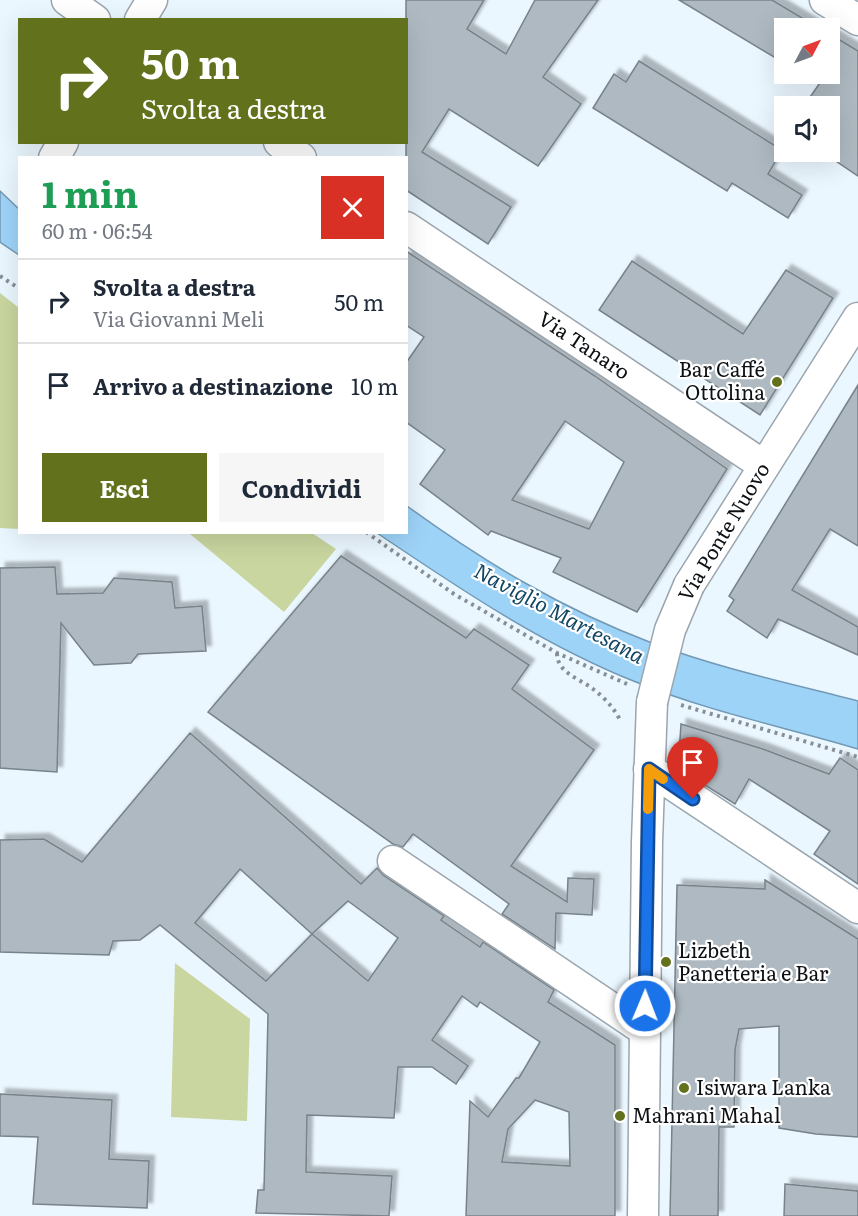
<!DOCTYPE html>
<html lang="it">
<head>
<meta charset="utf-8">
<style>
	body { margin:0; font-family:Literata,serif; background:#f6f6f7; color:#1f2937; height:100vh; display:flex; flex-direction:column; font-size:22px; white-space:nowrap }
	* { box-sizing:border-box; margin:0 }
	p { font-size:20px; color:#747a83 }
	.icon { flex:none; width:33px; height:33px; fill:none; stroke:currentColor; stroke-width:2; stroke-linecap:round; stroke-linejoin:round }
	.map { position:relative; flex:1; overflow:hidden }
	.panel { position:absolute; left:18px; top:156px; width:390px; height:378px; display:flex; flex-direction:column; background:#fff; border-radius:0px; box-shadow:0 6px 24px #0002 }
	.panel>* { flex:none }
	.top-card { position:absolute; left:18px; top:18px; width:390px; height:126px; border-radius:0px; box-shadow:0 6px 24px #0002; background:#62711c; color:#fff; overflow:hidden }
	.needle { width:39px; rotate:49deg }
	.fabs { position:absolute; left:774px; top:18px; display:grid; gap:12px }
	.fabs a { display:grid; place-items:center; width:66px; height:66px; border-radius:0px; background:#fff; box-shadow:0 6px 24px #0002; font-size:30px }
	.pin { position:absolute; display:grid; place-items:center; width:51px; height:51px; color:#fff; margin:-62px -26px; border-radius:50% 50% 50% 0; rotate:-45deg; box-shadow:0 0 6px #0007 }
	.pin .icon { rotate:45deg }
	.me { position:absolute; width:66px; margin:-33px; rotate:1deg; stroke-linejoin:round; filter:drop-shadow(0 0 4px #0008) }
	.turn { display:flex; align-items:center; gap:21px; height:126px; padding:0 24px; font-size:27px }
	.turn .icon { width:78px; height:78px; stroke-width:2.5 }
	.turn b { display:block; font-size:42px; line-height:51px }
	.round { display:grid; place-items:center; flex:none; width:63px; height:63px; border-radius:0px; background:#f6f6f7 }
	.overview { display:flex; align-items:center; justify-content:space-between; height:102px; padding:0 24px }
	h1 { font-size:36px; font-weight:700; line-height:45px; color:#1e9e55 }
	.cta { display:flex; gap:12px; margin-top:auto; padding:12px 24px }
	.cta a { flex:1; height:69px; border-radius:0px; background:#62711c; color:#fff; font-size:24px; font-weight:700; line-height:69px; text-align:center }
	.cta a+a { background:#f6f6f7; color:#1f2937 }
	ul { padding:0; list-style:none }
	li { display:flex; align-items:center; gap:18px; height:84px; padding:0 24px; border-top:2px solid #e0e1e3 }
	li div { flex:1 }
	li b { display:block; font-size:22px }
	li em { font-style:normal }
	.map>svg:first-child { display:block }
	.green { fill:#c9d69f }
	.water { fill:#9ed3f8; stroke:#7299b4; stroke-width:1.5 }
	.building { fill:#aeb9c1; stroke:#788289; stroke-width:1.5; fill-rule:evenodd; filter:url(#shadow) }
	.lines { fill:none; stroke-linecap:round; stroke-linejoin:round }
	.minor-casing { stroke:#9ba5ad; stroke-width:33 }
	.path { stroke:#878f95; stroke-width:4; stroke-dasharray:3 4.5; stroke-linecap:butt }
	.minor { stroke:#fff; stroke-width:30 }
	.minor-bridge-casing { stroke:#9ba5ad; stroke-width:33; stroke-linecap:butt }
	.minor-bridge { stroke:#fff; stroke-width:30 }
	.route-casing { stroke:#114b97; stroke-width:15 }
	.route { stroke:#1a73e8; stroke-width:10 }
	.slow { stroke:#f59e0b; stroke-width:10 }
	.poi-dot { fill:#62711c; stroke:#fff; stroke-width:2 }
	.labels { text-anchor:middle; stroke-width:4.5; stroke-linejoin:round; paint-order:stroke }
	.street-label { font-size:20px; fill:#0d1114; stroke:#fff }
	.poi-label { font-size:20px; fill:#0d1114; stroke:#fff; text-anchor:start }
	.water-label { font-size:21px; font-style:italic; fill:#114664; stroke:#fff }
</style>
</head>
<body>
<div class="map">
<svg width="858" height="1216" viewBox="0 0 858 1216">
	<defs>
		<filter id="shadow"><feDropShadow dx="5.5" dy="-5.5" stdDeviation="1.5" flood-color="#0004"/></filter>
	</defs>
	<rect width="100%" height="100%" fill="#ebf7ff"/>
	<!-- green -->
	<g class="green">
		<path d="M 0,293 L 19,308 L 19,529 L 0,528 Z"/>
		<path d="M 144,533 L 312,533 L 336,549 L 284,612 L 190,534 Z"/>
		<path d="M 175,963 L 250,1019 L 247,1121 L 171,1117 Z"/>
	</g>
	<!-- water -->
	<g class="water">
		<path d="M 0,191 L 19,209 L 19,255 L 0,242 Z"/>
		<path d="M 407,506 C 484,562 562,609 652,643 C 718,668 789,683 858,701 L 858,749 C 784,727 707,711 636,682 C 543,645 460,589 377,533 L 406,532 Z"/>
	</g>
	<!-- building -->
	<g class="building">
		<path d="M 406,0 L 484,0 L 467,29 L 506,54 L 535,0 L 598,0 L 543,77 L 581,104 L 538,166 L 449,109 L 422,152 L 511,207 L 488,244 L 406,190 Z"/>
		<path d="M 679,0 L 772,0 L 819,28 L 784,28 L 784,63 Z"/>
		<path d="M 830,34 L 858,51 L 858,176 L 830,157 L 830,106 L 804,106 L 826,74 L 830,74 Z"/>
		<path d="M 639,61 L 782,150 L 768,174 L 802,195 L 788,218 L 732,183 L 727,191 L 593,108 L 614,74 L 626,82 Z"/>
		<path d="M 406,251 L 595,376 L 727,469 L 637,612 L 553,572 L 561,558 L 491,531 L 488,535 L 420,484 L 445,450 L 406,422 L 406,363 L 424,337 L 406,325 ZM 565,421 L 624,462 L 589,529 L 512,500 Z"/>
		<path d="M 632,261 L 743,334 L 786,270 L 833,298 L 760,415 L 599,310 Z"/>
		<path d="M 858,385 L 858,546 L 830,529 L 792,590 L 858,627 L 858,655 L 778,619 L 767,638 L 727,611 L 734,600 L 729,596 Z"/>
		<path d="M 341,556 L 466,638 L 474,629 L 529,665 L 512,689 L 594,750 L 511,866 L 567,902 L 568,878 L 594,879 L 592,915 L 556,913 L 555,949 L 502,914 L 509,904 L 413,834 L 403,847 L 393,844 L 208,712 Z"/>
		<path d="M 55,567 L 57,594 L 103,593 L 114,578 L 172,582 L 175,608 L 202,606 L 206,651 L 138,654 L 131,663 L 94,665 L 61,623 L 57,772 L 0,768 L 0,568 Z"/>
		<path d="M 681,724 L 763,749 L 829,774 L 840,758 L 858,770 L 858,884 L 814,854 L 830,831 L 749,779 L 735,804 L 678,768 Z"/>
		<path d="M 190,733 L 361,884 L 377,868 L 383,875 L 444,916 L 441,920 L 480,947 L 483,942 L 554,990 L 548,1002 L 615,1045 L 615,1216 L 466,1216 L 470,1101 L 488,1117 L 516,1078 L 519,1078 L 540,1042 L 480,1002 L 477,1007 L 462,996 L 432,1040 L 468,1066 L 456,1084 L 432,1067 L 398,1067 L 394,1118 L 307,1115 L 306,1172 L 392,1176 L 389,1216 L 256,1213 L 258,1190 L 264,1190 L 268,1014 L 160,925 L 140,940 L 113,941 L 109,955 L 0,952 L 0,840 L 44,839 L 82,862 ZM 240,869 L 312,934 L 266,981 L 195,923 ZM 348,901 L 398,938 L 368,981 L 312,934 ZM 535,1100 L 569,1112 L 570,1166 L 502,1162 L 508,1129 Z"/>
		<path d="M 765,880 L 858,939 L 858,1137 L 816,1134 L 779,1128 L 779,1026 L 739,1029 L 735,1050 L 734,1127 L 719,1127 L 718,1216 L 670,1216 L 677,885 L 765,889 Z"/>
		<path d="M 0,1094 L 112,1100 L 109,1159 L 149,1161 L 147,1208 L 33,1204 L 38,1137 L 0,1136 Z"/>
		<path d="M 785,1184 L 858,1191 L 858,1216 L 784,1216 Z"/>
	</g>
	<g class="lines">
		<!-- minor casing -->
		<g class="minor-casing">
			<g id="minor">
				<path d="M 67,0 L 95,20"/>
				<path d="M 825,0 L 858,20"/>
				<path d="M 140,20 L 152,0"/>
				<path d="M 279,142 L 301,158"/>
				<path d="M 54,158 L 63,142"/>
				<path id="s1" d="M 406,227 L 763,465"/>
				<path d="M 689,585 L 858,318"/>
				<path d="M 649,769 L 858,908"/>
				<path d="M 393,861 L 644,1030"/>
				<path d="M 643,1216 L 647,842 L 652,702"/>
			</g>
		</g>
		<!-- path -->
		<g class="path">
			<path d="M 0,276 L 20,289"/>
			<path d="M 366,532 L 454,594 L 557,653 L 627,684"/>
			<path d="M 557,653 C 557,673 579,678 593,689 C 605,698 615,709 621,722"/>
			<path d="M 681,705 L 858,757"/>
		</g>
		<!-- minor -->
		<use href="#minor" class="minor"/>
		<!-- minor-bridge casing -->
		<g class="minor-bridge-casing">
			<path id="minor-bridge" d="M 652,702 L 670,630 L 689,585"/>
		</g>
		<!-- minor-bridge -->
		<use href="#minor-bridge" class="minor-bridge"/>
	</g>
	<g class="lines">
		<!-- route casing -->
		<g class="route-casing">
			<path id="route" d="M 645,1006 L 649,769 L 693,799"/>
		</g>
		<!-- route -->
		<use href="#route" class="route"/>
		<!-- slow -->
		<path class="slow" d="M 648,809 L 649,769 L 663,779"/>
	</g>
	<!-- markers -->
	<g class="poi-dot">
		<circle cx="777" cy="382" r="6"/>
		<circle cx="666" cy="962" r="6"/>
		<circle cx="684" cy="1088" r="6"/>
		<circle cx="620" cy="1116" r="6"/>
	</g>
	<g class="labels">
		<!-- street labels -->
		<g class="street-label">
			<text dy="7" stroke="none"><textPath href="#s1" startOffset="214">Via Tanaro</textPath></text>
			<text transform="translate(724 532) rotate(-59)" y="7">Via Ponte Nuovo</text>
		</g>
		<!-- poi labels -->
		<g class="poi-label">
			<text x="765" y="377" text-anchor="end">Bar Caffé<tspan x="765" dy="23">Ottolina</tspan></text>
			<text x="678" y="958">Lizbeth<tspan x="678" dy="23">Panetteria e Bar</tspan></text>
			<text x="696" y="1095">Isiwara Lanka</text>
			<text x="632" y="1123">Mahrani Mahal</text>
		</g>
		<!-- water labels -->
		<g class="water-label">
			<text transform="translate(559 614) rotate(28)" y="7">Naviglio Martesana</text>
		</g>
	</g>
</svg>
<div class="fabs">
<a><svg class="needle" viewBox="-14 -14 28 28"><path d="M0-13l5 13h-10z" fill="#e53935"/><path d="M0 13l5-13h-10z" fill="#747a83"/></svg></a>
<a><svg class="icon" aria-label="sound" viewBox="0 0 24 24"><path d="M4 9h4l5-4v14l-5-4H4zM17 9q2 3 0 6"/></svg></a>
</div>
<div class="pin" style="left:693px;top:799px;background:#d93025"><svg class="icon" aria-label="arrive" viewBox="0 0 24 24"><path d="M6 21V4h12l-3 4 3 4H6"/></svg></div>
<svg class="me" style="left:645px;top:1006px" viewBox="-20 -20 40 40"><circle r="17" fill="#1a73e8" stroke="#fff" stroke-width="3"/><path d="M0-11L8 9 0 5-8 9z" fill="#fff"/></svg>
<div class="top-card">
<div class="turn"><svg class="icon" aria-label="right" viewBox="0 0 24 24"><path d="M7 20v-9h11M14 6l5 5-5 5"/></svg><div><b>50 m</b>Svolta a destra</div></div>
</div>
<section class="panel">
<div class="overview"><div><h1>1 min</h1><p>60 m · 06:54</p></div><a class="round" style="background:#d93025;color:#fff"><svg class="icon" aria-label="close" viewBox="0 0 24 24"><path d="M6 6l12 12M18 6L6 18"/></svg></a></div>
<ul>
<li><svg class="icon" aria-label="right" viewBox="0 0 24 24"><path d="M7 20v-9h11M14 6l5 5-5 5"/></svg><div><b>Svolta a destra</b><p>Via Giovanni Meli</p></div><em>50 m</em></li>
<li><svg class="icon" aria-label="arrive" viewBox="0 0 24 24"><path d="M6 21V4h12l-3 4 3 4H6"/></svg><div><b>Arrivo a destinazione</b></div><em>10 m</em></li>
</ul>
<div class="cta"><a>Esci</a><a>Condividi</a></div>
</section>
</div>
</body>
</html>
